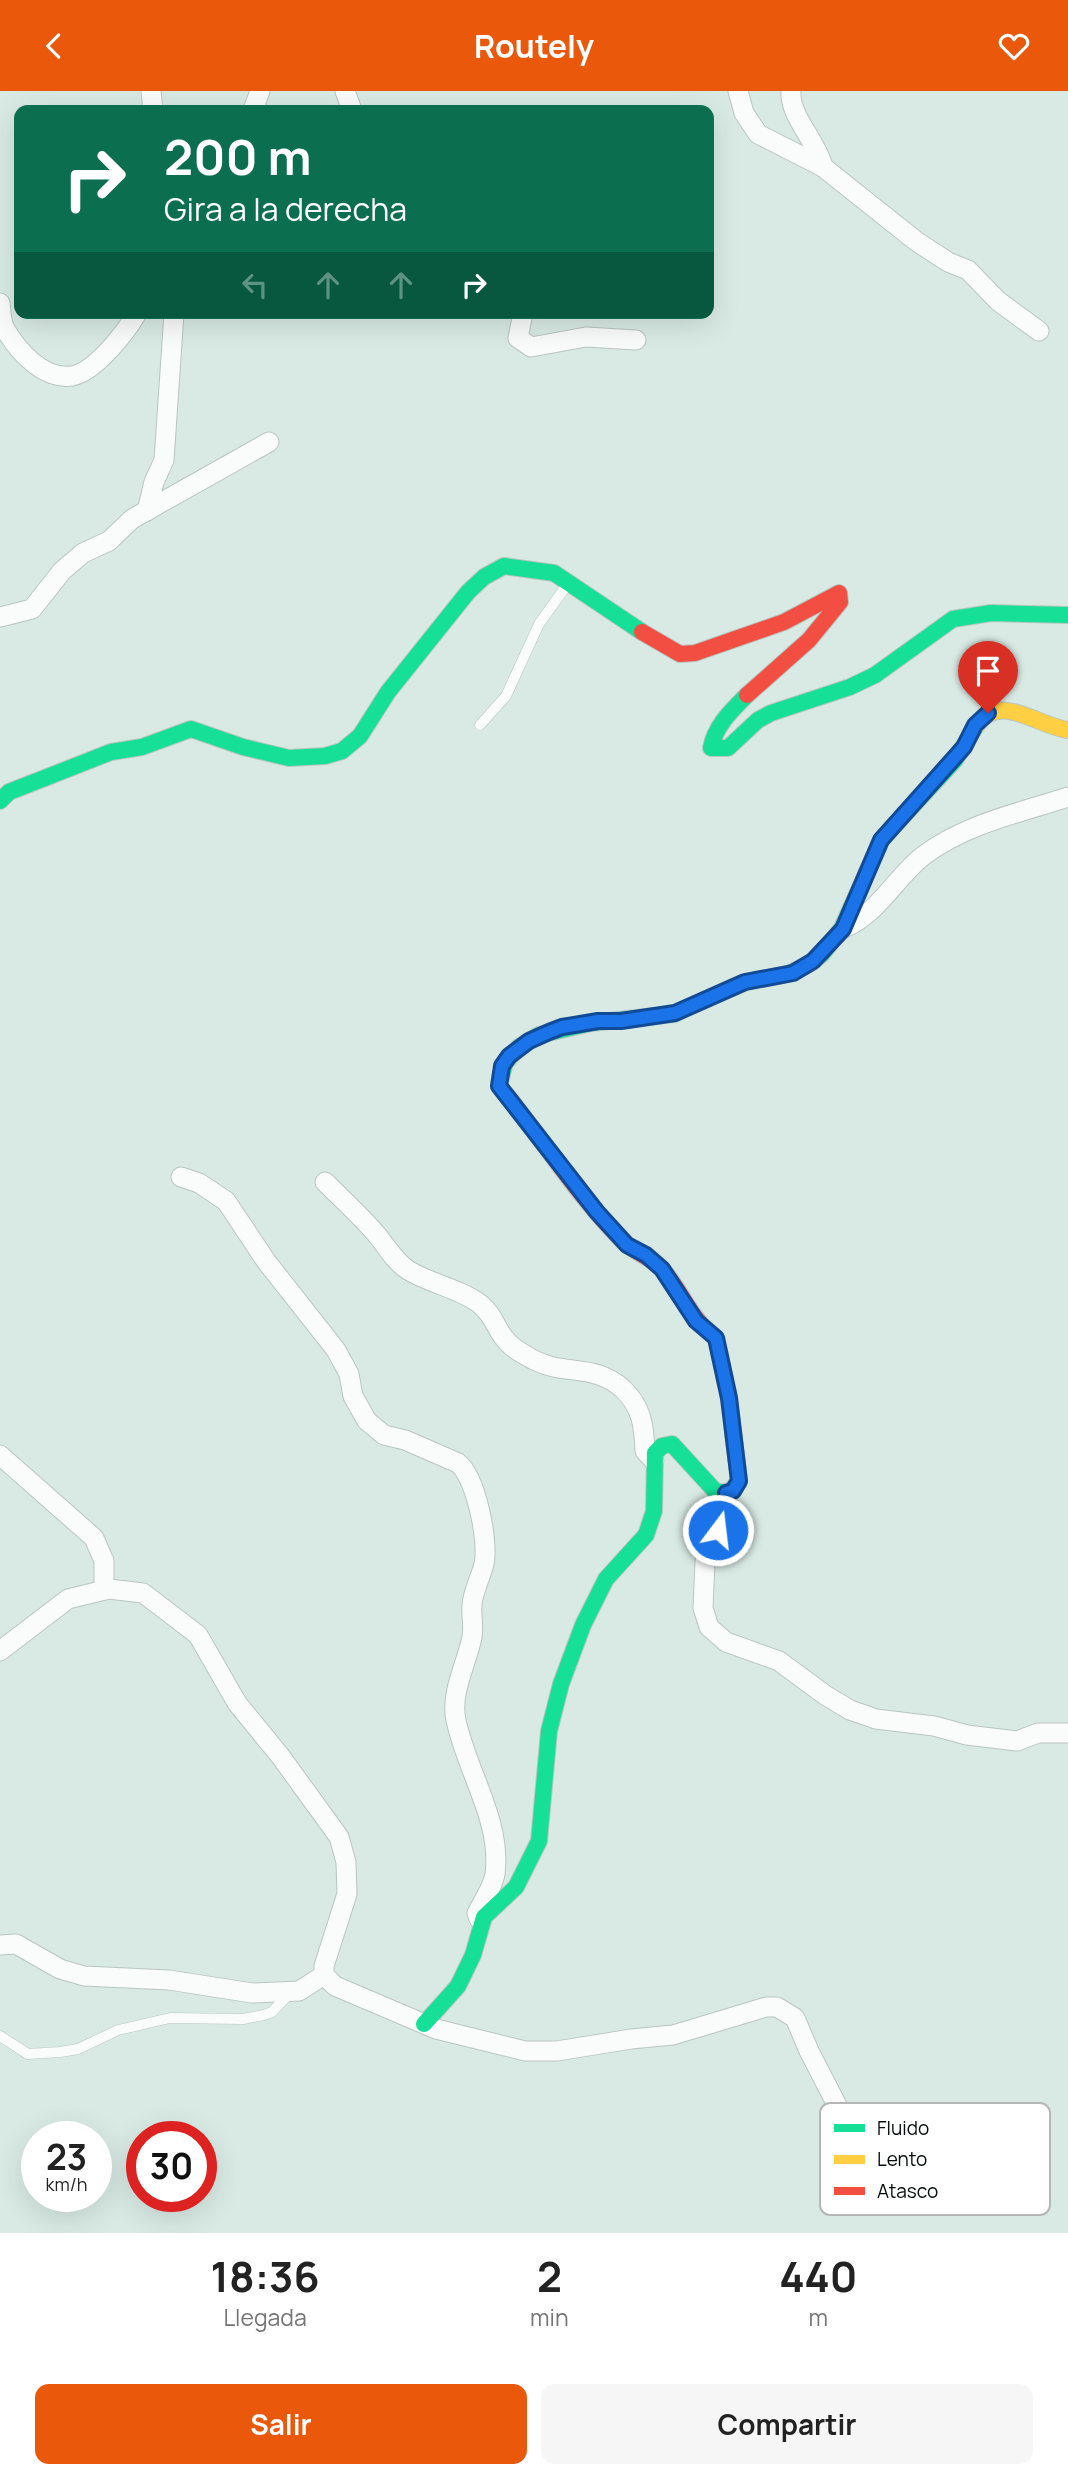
<!DOCTYPE html>
<html lang="es">
<head>
<meta charset="utf-8">
<style>
	body { margin:0; font-family:Manrope,sans-serif; background:#f6f6f6; color:#222; height:100vh; display:flex; flex-direction:column; font-size:26px; white-space:nowrap }
	* { box-sizing:border-box; margin:0 }
	p { font-size:23px; color:#767676 }
	.icon { flex:none; width:38px; height:38px; fill:none; stroke:currentColor; stroke-width:2; stroke-linecap:round; stroke-linejoin:round }
	.map { position:relative; height:2142px; overflow:hidden }
	.side { display:flex; flex-direction:column; background:#fff; flex:1 }
	.side>* { flex:none }
	.guide { position:absolute; left:14px; top:14px; width:700px; height:214px; border-radius:14px; box-shadow:0 7px 28px #0002; background:#0b6e4f; color:#fff; overflow:hidden }
	.speed { position:absolute; left:21px; top:2030px; display:flex; gap:14px; font-size:35px; font-weight:700; text-align:center }
	.speed>* { display:grid; place-content:center; width:91px; height:91px; border-radius:50%; background:#fff; box-shadow:0 7px 28px #0002; line-height:1 }
	.speed small { font-size:18px; font-weight:400 }
	.speed .limit { border:10px solid #d22; background:#fff; color:#111 }
	.pin { position:absolute; display:grid; place-items:center; width:60px; height:60px; color:#fff; margin:-72px -30px; border-radius:50% 50% 50% 0; rotate:-45deg; box-shadow:0 0 7px #0007 }
	.pin .icon { rotate:45deg }
	.me { position:absolute; width:77px; margin:-38px; rotate:15deg; stroke-linejoin:round; filter:drop-shadow(0 0 5px #0008) }
	.turn { display:flex; align-items:center; gap:24px; height:147px; padding:0 35px; font-size:32px }
	.turn .icon { width:91px; height:91px; stroke-width:2.5 }
	.turn b { display:block; font-size:49px; line-height:60px }
	.lanes { display:flex; align-items:center; height:66px; padding:0 35px; background:#0003; justify-content:center; gap:35px; direction:ltr }
	.lanes .off { opacity:.35 }
	.eta { display:flex; justify-content:space-evenly; align-items:center; height:119px; text-align:center }
	.eta b { font-size:42px; font-weight:700; line-height:49px }
	.action { display:flex; gap:14px; margin-top:auto; padding:14px 35px }
	.action a { flex:1; height:80px; border-radius:14px; background:#ea580c; color:#fff; font-size:28px; font-weight:700; line-height:80px; text-align:center }
	.action a+a { background:#f6f6f6; color:#222 }
	header { display:flex; justify-content:space-between; align-items:center; height:91px; padding:0 35px; background:#ea580c; color:#fff; font-size:32px; font-weight:700 }
	.map>svg:first-child { display:block }
	.lines { fill:none; stroke-linecap:round; stroke-linejoin:round }
	.lane-casing { stroke:#b9c5c0; stroke-width:11 }
	.street-casing { stroke:#b9c5c0; stroke-width:21 }
	.fast-casing { stroke:#b9c5c0; stroke-width:18 }
	.slow-casing { stroke:#b9c5c0; stroke-width:18 }
	.jam-casing { stroke:#b9c5c0; stroke-width:18 }
	.lane { stroke:#f9fcfb; stroke-width:10 }
	.street { stroke:#f9fcfb; stroke-width:19 }
	.fast { stroke:#16e098; stroke-width:16 }
	.slow { stroke:#ffcf43; stroke-width:16 }
	.jam { stroke:#f24e42; stroke-width:16 }
	.route-casing { stroke:#114b97; stroke-width:18 }
	.route { stroke:#1a73e8; stroke-width:12 }
	.key { fill:#fff; stroke:#b4b7b6; stroke-width:2 }
	.key-label { font-size:19px; fill:#050e0c }
</style>
</head>
<body>
<header><svg class="icon" aria-label="back" viewBox="0 0 24 24"><path d="M15 5l-7 7 7 7"/></svg>Routely<svg class="icon" aria-label="heart" viewBox="0 0 24 24"><path d="M12 20l-8-8c-3-5 5-10 8-4 3-6 11-1 8 4z"/></svg></header>
<div class="map">
<svg width="1068" height="2142" viewBox="0 0 1068 2142">
	<rect width="100%" height="100%" fill="#d9eae4"/>
	<g class="lines">
		<!-- lane casing -->
		<g class="lane-casing">
			<g id="lane">
				<path d="M 480,634 L 506,605 L 539,533 L 567,494"/>
				<path d="M 0,1945 L 28,1963 L 60,1961 L 78,1958 L 118,1939 L 170,1927 L 243,1928 L 264,1924 L 272,1921 L 290,1902"/>
			</g>
		</g>
		<!-- street casing -->
		<g class="street-casing">
			<g id="street">
				<path d="M 151,0 L 153,19"/>
				<path d="M 345,0 L 352,19"/>
				<path d="M 738,0 L 744,22 L 758,43 L 823,76 L 916,150 L 948,171 L 968,179 L 998,210 L 1039,240"/>
				<path d="M 791,0 C 789,25 817,50 823,76"/>
				<path d="M 253,19 L 260,0"/>
				<path d="M 0,212 C 1,220 1,231 5,238 C 18,260 43,289 72,285 C 95,281 126,241 137,222"/>
				<path d="M 523,222 L 518,247 L 531,256 L 586,246 L 636,249"/>
				<path d="M 147,420 L 154,391 L 164,369 L 174,222"/>
				<path d="M 0,526 L 32,518 L 62,480 L 83,462 L 109,450 L 132,428 L 269,351"/>
				<path d="M 844,837 C 877,824 896,786 923,765 C 965,733 1019,722 1068,706"/>
				<path d="M 181,1086 L 199,1092 L 226,1110 L 266,1170 L 336,1259 L 349,1283 L 353,1305 L 367,1330 L 384,1344 L 405,1349 L 458,1372 C 476,1386 489,1451 484,1473 C 481,1486 473,1500 472,1514 C 471,1524 474,1535 472,1546 C 467,1572 450,1602 456,1629 C 466,1679 502,1730 495,1783 C 493,1796 483,1810 477,1822 L 479,1828"/>
				<path d="M 325,1091 C 342,1108 361,1125 377,1144 C 387,1156 395,1171 408,1179 C 430,1193 459,1197 480,1213 C 495,1226 494,1234 504,1247 C 511,1257 523,1263 534,1269 C 565,1285 594,1272 623,1298 C 642,1316 644,1335 645,1360 L 654,1370"/>
				<path d="M 0,1364 L 94,1447 L 104,1470 L 104,1499"/>
				<path d="M 726,1402 L 728,1414 L 705,1471 L 703,1517 L 709,1536 L 726,1551 L 779,1570 L 825,1604 L 850,1619 L 876,1628 L 934,1635 L 967,1644 L 1017,1650 L 1038,1642 L 1068,1642"/>
				<path d="M 0,1560 L 68,1508 L 109,1498 L 143,1502 L 198,1544 L 237,1612 L 281,1666 L 339,1746 L 346,1771 L 347,1803 L 324,1875 L 324,1884 L 335,1895 L 436,1938 L 525,1960 L 557,1960 L 631,1948 L 673,1944 L 766,1916 L 777,1916 L 795,1927 L 809,1960 L 840,2020 L 857,2036 L 892,2043 L 947,2062"/>
				<path d="M 0,1854 L 16,1853 L 60,1878 L 84,1885 L 169,1889 L 252,1902 L 299,1900 L 324,1884"/>
			</g>
		</g>
		<!-- fast casing -->
		<g class="fast-casing">
			<g id="fast">
				<path d="M 747,604 C 731,620 715,635 711,657 L 728,657 L 758,629 L 771,622 L 850,596 L 875,584 L 953,528 L 991,522 L 1068,524"/>
				<path d="M 0,710 L 9,701 L 111,661 L 142,656 L 191,638 L 243,656 L 289,667 L 325,665 L 342,660 L 360,645 L 388,601 L 468,501 L 484,486 L 504,475 L 554,482 L 642,541"/>
				<path d="M 510,1008 L 499,995 L 505,972 L 519,956 L 539,944 L 591,932 L 674,923 L 742,892 L 788,883 L 809,873 L 822,863 L 842,837 L 882,748 L 955,669 L 976,635"/>
				<path d="M 424,1933 L 458,1895 L 473,1864 L 484,1826 L 516,1796 L 539,1750 L 549,1640 L 561,1593 L 583,1534 L 606,1488 L 646,1444 L 654,1420 L 655,1362 L 662,1355 L 672,1353 L 716,1401 L 730,1401 L 739,1390 L 729,1307 L 716,1247 L 709,1241"/>
			</g>
		</g>
		<!-- slow casing -->
		<g class="slow-casing">
			<path id="slow" d="M 976,635 C 999,600 1037,635 1068,639"/>
		</g>
		<!-- jam casing -->
		<g class="jam-casing">
			<g id="jam">
				<path d="M 642,541 L 680,563 L 695,562 L 784,531 L 839,502 L 840,511 L 809,549 L 747,604"/>
				<path d="M 510,1008 C 545,1053 585,1114 625,1152 C 636,1162 650,1166 661,1177 C 680,1197 688,1223 709,1241"/>
			</g>
		</g>
		<!-- lane -->
		<use href="#lane" class="lane"/>
		<!-- street -->
		<use href="#street" class="street"/>
		<!-- fast -->
		<use href="#fast" class="fast"/>
		<!-- slow -->
		<use href="#slow" class="slow"/>
		<!-- jam -->
		<use href="#jam" class="jam"/>
	</g>
	<g class="lines">
		<!-- route casing -->
		<g class="route-casing">
			<path id="route" d="M 718,1439 L 728,1414 L 726,1402 L 733,1400 L 739,1390 L 729,1307 L 716,1247 L 696,1230 L 662,1178 L 646,1164 L 627,1154 L 597,1121 L 499,995 L 502,975 L 509,965 L 529,950 L 549,941 L 562,936 L 598,930 L 621,930 L 675,922 L 745,891 L 793,882 L 813,870 L 843,838 L 881,749 L 964,656 L 975,634 L 988,622"/>
		</g>
		<!-- route -->
		<use href="#route" class="route"/>
	</g>
	<!-- legend -->
	<rect x="820" y="2012" width="230" height="112" rx="10" class="key"/>
	<rect x="834" y="2033" width="31" height="8" fill="#16e098"/>
	<rect x="834" y="2064" width="31" height="9" fill="#ffcf43"/>
	<rect x="834" y="2096" width="31" height="8" fill="#f24e42"/>
	<g class="key-label">
		<text x="877" y="2044">Fluido</text>
		<text x="877" y="2075">Lento</text>
		<text x="877" y="2107">Atasco</text>
	</g>
</svg>
<div class="speed"><div>23<small>km/h</small></div><div class="limit">30</div></div>
<div class="pin" style="left:988px;top:622px;background:#d93025"><svg class="icon" aria-label="arrive" viewBox="0 0 24 24"><path d="M6 21V4h12l-3 4 3 4H6"/></svg></div>
<svg class="me" style="left:718px;top:1439px" viewBox="-20 -20 40 40"><circle r="17" fill="#1a73e8" stroke="#fff" stroke-width="3"/><path d="M0-11L8 9 0 5-8 9z" fill="#fff"/></svg>
<div class="guide">
<div class="turn"><svg class="icon" aria-label="right" viewBox="0 0 24 24"><path d="M7 20v-9h11M14 6l5 5-5 5"/></svg><div><b>200 m</b>Gira a la derecha</div></div>
<div class="lanes"><svg class="icon off" aria-label="left" viewBox="0 0 24 24"><path d="M17 20v-9H6M10 6l-5 5 5 5"/></svg><svg class="icon off" aria-label="ahead" viewBox="0 0 24 24"><path d="M12 20V5M6 11l6-6 6 6"/></svg><svg class="icon off" aria-label="ahead" viewBox="0 0 24 24"><path d="M12 20V5M6 11l6-6 6 6"/></svg><svg class="icon" aria-label="right" viewBox="0 0 24 24"><path d="M7 20v-9h11M14 6l5 5-5 5"/></svg></div>
</div>
</div>
<section class="side">
<div class="eta">
<div><b>18:36</b><p>Llegada</p></div>
<div><b>2</b><p>min</p></div>
<div><b>440</b><p>m</p></div>
</div>
<div class="action"><a>Salir</a><a>Compartir</a></div>
</section>
</body>
</html>
